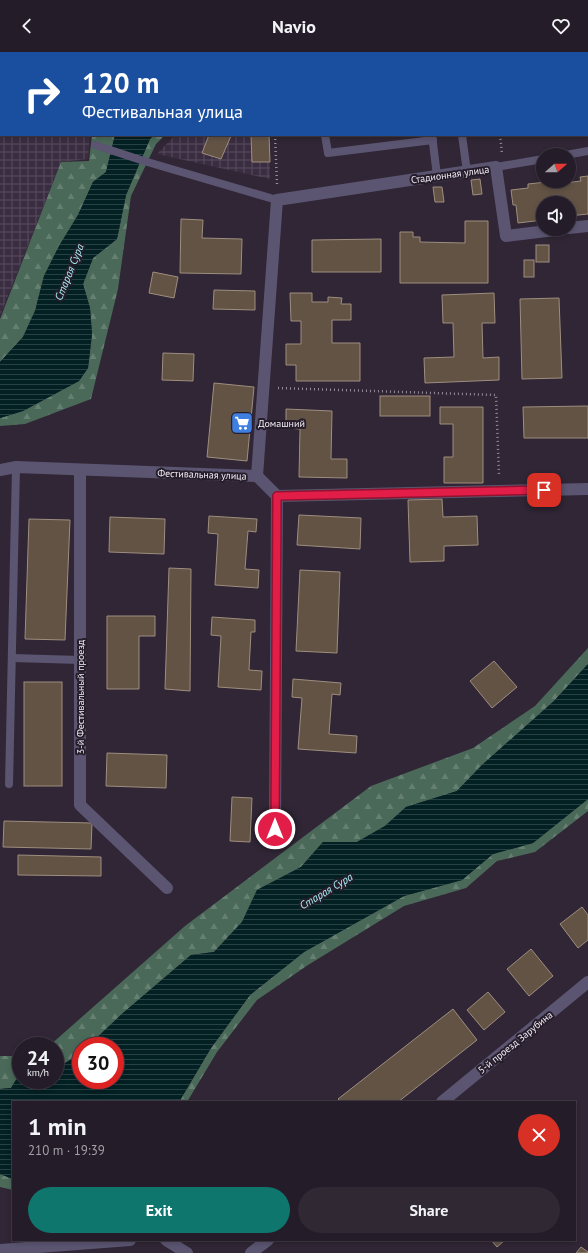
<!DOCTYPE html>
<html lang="en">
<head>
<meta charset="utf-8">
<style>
	body { margin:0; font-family:"PT Sans",sans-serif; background:#302934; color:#f1f3f6; height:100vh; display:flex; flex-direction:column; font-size:15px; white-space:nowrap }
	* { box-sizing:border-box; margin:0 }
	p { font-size:13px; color:#a3a1a8 }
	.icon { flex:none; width:22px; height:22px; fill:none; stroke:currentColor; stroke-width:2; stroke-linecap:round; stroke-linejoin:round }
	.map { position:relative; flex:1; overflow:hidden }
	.panel { position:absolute; left:12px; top:1049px; width:564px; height:140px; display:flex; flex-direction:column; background:#241c28; border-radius:0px; box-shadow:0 2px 6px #0003,0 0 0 1px #413a45 }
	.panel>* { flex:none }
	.banner { position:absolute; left:0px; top:0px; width:588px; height:84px; box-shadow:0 2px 6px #0003,0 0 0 1px #413a45; background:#1a4fa0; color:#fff; overflow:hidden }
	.needle { width:26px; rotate:69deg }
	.tools { position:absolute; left:536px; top:96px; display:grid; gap:8px }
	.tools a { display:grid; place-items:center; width:40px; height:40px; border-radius:50%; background:#241c28; box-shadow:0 2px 6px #0003,0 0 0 1px #413a45; font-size:20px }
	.speed { position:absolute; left:12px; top:985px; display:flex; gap:8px; font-size:20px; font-weight:700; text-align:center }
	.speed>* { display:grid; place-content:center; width:52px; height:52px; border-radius:50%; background:#241c28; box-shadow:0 2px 6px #0003,0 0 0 1px #413a45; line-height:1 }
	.speed small { font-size:10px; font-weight:400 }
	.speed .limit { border:6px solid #d22; background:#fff; color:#111 }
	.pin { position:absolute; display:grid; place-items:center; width:34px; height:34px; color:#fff; margin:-17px; border-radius:8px; box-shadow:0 2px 6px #0006 }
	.me { position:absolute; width:44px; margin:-22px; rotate:0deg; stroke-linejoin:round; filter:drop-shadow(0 0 3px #0008) }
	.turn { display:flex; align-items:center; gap:14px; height:84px; padding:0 16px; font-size:18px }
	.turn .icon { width:52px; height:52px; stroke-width:2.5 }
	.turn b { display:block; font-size:28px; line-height:34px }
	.round { display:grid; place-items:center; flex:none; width:42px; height:42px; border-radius:21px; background:#302934 }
	.headline { display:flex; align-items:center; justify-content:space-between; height:68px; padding:0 16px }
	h1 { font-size:24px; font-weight:800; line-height:30px }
	.primary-button { display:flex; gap:8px; margin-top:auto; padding:8px 16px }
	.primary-button a { flex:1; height:46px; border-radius:24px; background:#0f766e; color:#fff; font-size:16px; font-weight:800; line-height:46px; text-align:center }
	.primary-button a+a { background:#302934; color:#f1f3f6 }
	header { display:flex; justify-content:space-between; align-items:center; height:52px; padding:0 16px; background:#241c28; font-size:18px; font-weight:800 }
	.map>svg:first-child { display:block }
	.industrial { fill:url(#industrial-grid) }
	.forest { fill:url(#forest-firs) }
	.water { fill:url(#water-rules) }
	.building { fill:#625345; stroke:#9e8e7f }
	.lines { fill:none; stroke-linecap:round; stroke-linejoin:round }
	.path { stroke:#948c98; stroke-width:2.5; stroke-dasharray:1 3; stroke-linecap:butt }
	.lane { stroke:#5b5572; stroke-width:8 }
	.street { stroke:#5b5572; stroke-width:12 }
	.route-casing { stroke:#92132f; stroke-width:10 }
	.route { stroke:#e11d48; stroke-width:7 }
	.labels { text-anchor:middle; stroke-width:4; stroke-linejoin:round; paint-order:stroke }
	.street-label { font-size:10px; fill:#f2ecf5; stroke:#261d2b }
	.poi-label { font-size:10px; fill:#f2ecf5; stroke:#261d2b; text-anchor:start }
	.water-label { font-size:11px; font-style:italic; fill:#a4eef4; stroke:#261d2b }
</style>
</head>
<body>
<header><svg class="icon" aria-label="back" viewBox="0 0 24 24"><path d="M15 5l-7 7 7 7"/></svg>Navio<svg class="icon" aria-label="heart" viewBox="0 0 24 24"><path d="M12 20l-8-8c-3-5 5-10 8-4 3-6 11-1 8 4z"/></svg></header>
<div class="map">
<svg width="588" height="1201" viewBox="0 0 588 1201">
	<defs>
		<pattern id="industrial-grid" width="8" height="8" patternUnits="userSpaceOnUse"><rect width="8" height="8" fill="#3a2d41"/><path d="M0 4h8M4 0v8" fill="none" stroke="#574c5d"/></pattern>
		<pattern id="forest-firs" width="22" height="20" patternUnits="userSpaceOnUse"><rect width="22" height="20" fill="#4b6959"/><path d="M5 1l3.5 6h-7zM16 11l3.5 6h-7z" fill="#657f71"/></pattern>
		<pattern id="water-rules" width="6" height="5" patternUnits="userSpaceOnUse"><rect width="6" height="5" fill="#032023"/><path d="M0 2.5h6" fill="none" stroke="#284144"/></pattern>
	</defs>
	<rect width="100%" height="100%" fill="#302635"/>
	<!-- industrial -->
	<g class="industrial">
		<path d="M 0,0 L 98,0 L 1,1 L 1,83 L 90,83 L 88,107 L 61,110 L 0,264 Z"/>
		<path d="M 175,83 L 270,83 L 270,127 L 157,102 Z"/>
	</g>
	<!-- forest -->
	<g class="forest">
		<path d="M 92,83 L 115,83 L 106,120 L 93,130 L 78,163 L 59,194 L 44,224 L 35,259 L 23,285 L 0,310 L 0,267 L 61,110 L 89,109 Z"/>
		<path d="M 154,83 L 165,83 L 156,92 L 131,144 L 118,237 L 91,347 L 25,372 L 0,374 L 0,366 L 23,359 L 79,329 L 88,316 L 92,282 L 90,256 L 83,232 L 93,206 L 117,187 L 126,143 L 150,87 Z"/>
		<path d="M 588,596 L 588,612 L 554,649 L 482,713 L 457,739 L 406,755 L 385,774 L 357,790 L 323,790 L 301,815 L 257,838 L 242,870 L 214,900 L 191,903 L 123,961 L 88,994 L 81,994 L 81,1001 L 59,1015 L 55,1016 L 55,994 L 49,994 L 185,874 L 371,734 L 473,696 L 535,654 Z"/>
		<path d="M 588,747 L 588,759 L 535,800 L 497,809 L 466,836 L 404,854 L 308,913 L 257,948 L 217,1000 L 187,1050 L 179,1050 L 211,996 L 250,943 L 304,900 L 404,844 L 462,828 L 493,802 L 533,791 Z"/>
		<path d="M 0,1004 L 21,1004 L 21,1023 L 19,1023 L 11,1036 L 0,1037 Z"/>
		<path d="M 0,1122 L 13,1127 L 13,1138 L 0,1135 Z"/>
	</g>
	<!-- water -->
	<g class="water">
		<path d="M 137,0 L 234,0 L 137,1 Z"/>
		<path d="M 115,83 L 154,83 L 150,87 L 126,143 L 117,187 L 93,206 L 83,232 L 90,256 L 92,282 L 88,316 L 79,329 L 23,359 L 0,366 L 0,310 L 23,285 L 35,259 L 44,224 L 59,194 L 78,163 L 93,130 L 106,120 Z"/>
		<path d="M 588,612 L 588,747 L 533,791 L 493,802 L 462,828 L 404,844 L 304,900 L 250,943 L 211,996 L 179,1050 L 13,1050 L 13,1127 L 0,1122 L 0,1037 L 11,1036 L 19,1023 L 21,1023 L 21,1028 L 55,1028 L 55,1016 L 59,1015 L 81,1001 L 81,1028 L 115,1028 L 115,994 L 88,994 L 123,961 L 191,903 L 214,900 L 242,870 L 257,838 L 301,815 L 323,790 L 357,790 L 385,774 L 406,755 L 457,739 L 482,713 L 554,649 Z"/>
	</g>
	<!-- building -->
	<g class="building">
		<path d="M 53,0 L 92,0 L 53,1 Z"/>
		<path d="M 329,0 L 407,0 L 407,1 L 330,1 Z"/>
		<rect x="521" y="0" width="41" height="1"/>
		<path d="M 0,11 L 1,11 L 1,50 L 0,49 Z"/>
		<path d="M 209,83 L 231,84 L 221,107 L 202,101 Z"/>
		<path d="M 251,83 L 269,83 L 270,110 L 252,110 Z"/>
		<path d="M 588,124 L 588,162 L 569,164 L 569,151 L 543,151 L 543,168 L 518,171 L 516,153 L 513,153 L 511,138 L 528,136 L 528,132 L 556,129 L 556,132 L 581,129 L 580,125 Z"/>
		<path d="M 480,127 L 482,142 L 473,143 L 471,128 Z"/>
		<path d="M 433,135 L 442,135 L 444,150 L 435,150 Z"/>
		<path d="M 181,167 L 203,168 L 202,186 L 242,187 L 241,222 L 180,221 Z"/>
		<path d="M 465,169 L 488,169 L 488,231 L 400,231 L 400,180 L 413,180 L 413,185 L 420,185 L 420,190 L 465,191 Z"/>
		<path d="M 381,187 L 381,220 L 312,220 L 312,188 Z"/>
		<rect x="536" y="193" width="13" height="17"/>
		<rect x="524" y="208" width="10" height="17"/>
		<path d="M 153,220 L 178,225 L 174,246 L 149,241 Z"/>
		<path d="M 214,238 L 255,239 L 255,258 L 213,257 Z"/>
		<path d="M 290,241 L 312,241 L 312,250 L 328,250 L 328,245 L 342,246 L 341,252 L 351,252 L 351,268 L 332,268 L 332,291 L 360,291 L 360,329 L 296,329 L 296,313 L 286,313 L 286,292 L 301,292 L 301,269 L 291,269 Z"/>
		<path d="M 494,241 L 495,271 L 482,271 L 483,306 L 499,305 L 499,328 L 425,331 L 424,306 L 454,305 L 453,271 L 443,271 L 442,243 Z"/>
		<path d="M 559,246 L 562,326 L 522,327 L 520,247 Z"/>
		<path d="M 163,301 L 194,302 L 193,329 L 162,328 Z"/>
		<path d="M 214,331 L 254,335 L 247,409 L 207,405 Z"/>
		<rect x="380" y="344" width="50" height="20"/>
		<path d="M 588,354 L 588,386 L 524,386 L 523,355 Z"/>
		<path d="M 440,355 L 483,355 L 483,431 L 444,431 L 444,405 L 453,405 L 453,372 L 440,372 Z"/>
		<path d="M 286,357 L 332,359 L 331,407 L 347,407 L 347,426 L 299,425 L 300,377 L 286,376 Z"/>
		<path d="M 442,447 L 443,465 L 477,464 L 478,493 L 444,494 L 444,509 L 410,510 L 408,448 Z"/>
		<path d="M 299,463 L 361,466 L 360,497 L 297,493 Z"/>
		<path d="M 209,464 L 257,467 L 256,480 L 248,479 L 245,517 L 259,518 L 258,536 L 215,533 L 218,482 L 208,481 Z"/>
		<path d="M 110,465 L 165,467 L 164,502 L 109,500 Z"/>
		<path d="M 29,467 L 70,468 L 65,588 L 25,587 Z"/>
		<path d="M 169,516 L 191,517 L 190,639 L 165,637 Z"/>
		<path d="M 300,518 L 340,520 L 337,601 L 296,599 Z"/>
		<path d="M 107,564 L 155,564 L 155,584 L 139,584 L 139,637 L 107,637 Z"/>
		<path d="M 212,565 L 255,568 L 255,580 L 251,580 L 249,618 L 262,619 L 261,638 L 218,635 L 221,584 L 211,583 Z"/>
		<path d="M 494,609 L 517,635 L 492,656 L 470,629 Z"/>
		<path d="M 293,627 L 341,631 L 340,643 L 332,642 L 329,682 L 357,684 L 356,701 L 298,697 L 302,646 L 292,645 Z"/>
		<rect x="24" y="630" width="38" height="104"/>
		<path d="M 107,701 L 167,703 L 166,736 L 106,734 Z"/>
		<path d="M 232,745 L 252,746 L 250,790 L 230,789 Z"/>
		<path d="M 4,769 L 92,771 L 91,797 L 3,795 Z"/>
		<path d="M 18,803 L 101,805 L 101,824 L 18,823 Z"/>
		<path d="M 582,855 L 588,863 L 588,888 L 578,896 L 560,872 Z"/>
		<path d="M 531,897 L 553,924 L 529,944 L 507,917 Z"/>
		<path d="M 488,940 L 505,960 L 484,978 L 467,958 Z"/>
		<path d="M 453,957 L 477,988 L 398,1050 L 341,1050 L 338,1047 Z"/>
		<path d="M 491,1188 L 505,1188 L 497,1195 Z"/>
		<path d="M 581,1195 L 588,1200 L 588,1201 L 576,1201 Z"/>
	</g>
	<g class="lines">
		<!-- path -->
		<g class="path">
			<path d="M 272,0 L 272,1"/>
			<path d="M 488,0 L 488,1"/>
			<path d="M 275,83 L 277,132"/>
			<path d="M 500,83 L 502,102"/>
			<path d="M 278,336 L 496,343 L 499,423"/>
		</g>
		<!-- lane -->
		<g class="lane">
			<path d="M 315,0 L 315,1"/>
			<path d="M 422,0 L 422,1"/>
			<path d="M 325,83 L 328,101 L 433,88"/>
			<path d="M 432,83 L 437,124"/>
			<path d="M 462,83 L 467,120"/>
			<path d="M 95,93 L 144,109 L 277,148"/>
			<path d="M 566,103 L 588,99"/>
			<path d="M 496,115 L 543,107"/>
			<path d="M 12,606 L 80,608"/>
			<path d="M 9,732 L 16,415"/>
		</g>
		<!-- street -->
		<g class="street">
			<path d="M 569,176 L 588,174"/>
			<path d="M 0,418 L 16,415 L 257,424 L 277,444 L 588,437"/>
			<path d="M 80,418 L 80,753 L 167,836"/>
			<path d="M 257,424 L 277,148 L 496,115 L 506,184 L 563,177"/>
			<path d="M 275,777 L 277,444"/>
			<path d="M 442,1050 L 588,930"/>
			<path d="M 166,1188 L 187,1201"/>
			<path d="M 0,1198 L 130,1188"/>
			<path d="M 251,1201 L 268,1188"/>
		</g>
	</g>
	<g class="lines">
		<!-- route casing -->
		<g class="route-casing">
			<path id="route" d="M 275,777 L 277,444 L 544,438"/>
		</g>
		<!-- route -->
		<use href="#route" class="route"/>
	</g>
	<!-- icons -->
	<defs>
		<g id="supermarket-square" transform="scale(1.15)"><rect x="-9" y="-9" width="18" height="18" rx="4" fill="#3f7fe0" stroke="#261d2b"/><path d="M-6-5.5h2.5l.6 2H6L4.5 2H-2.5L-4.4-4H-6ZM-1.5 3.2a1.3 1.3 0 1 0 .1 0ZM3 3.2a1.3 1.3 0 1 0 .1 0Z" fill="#fff"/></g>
	</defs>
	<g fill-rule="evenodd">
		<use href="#supermarket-square" x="242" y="371"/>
	</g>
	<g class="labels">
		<!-- street labels -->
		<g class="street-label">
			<text transform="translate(450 122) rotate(-8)" y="4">Стадионная улица</text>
			<text transform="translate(202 422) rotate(2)" y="4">Фестивальная улица</text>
			<text transform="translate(80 645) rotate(-90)" y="4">3-й Фестивальный проезд</text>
			<text transform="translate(515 990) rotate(-39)" y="4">5-й проезд Зарубина</text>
		</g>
		<!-- poi labels -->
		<g class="poi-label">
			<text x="258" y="375">Домашний</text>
		</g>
		<!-- water labels -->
		<g class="water-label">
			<text transform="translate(69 220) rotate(-68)" y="4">Старая Сура</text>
			<text transform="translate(326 839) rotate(-31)" y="4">Старая Сура</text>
		</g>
	</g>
</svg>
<div class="tools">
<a><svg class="needle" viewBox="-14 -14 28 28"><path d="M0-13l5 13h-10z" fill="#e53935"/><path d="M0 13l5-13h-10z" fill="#a3a1a8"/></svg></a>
<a><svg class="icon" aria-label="sound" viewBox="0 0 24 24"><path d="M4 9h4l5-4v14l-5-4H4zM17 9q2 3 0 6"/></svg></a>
</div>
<div class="speed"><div>24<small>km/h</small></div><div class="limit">30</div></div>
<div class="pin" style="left:544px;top:438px;background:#d93025"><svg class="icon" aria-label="arrive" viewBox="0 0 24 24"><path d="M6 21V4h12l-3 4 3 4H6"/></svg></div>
<svg class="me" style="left:275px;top:777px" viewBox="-20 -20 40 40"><circle r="17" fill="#e11d48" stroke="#fff" stroke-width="3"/><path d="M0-11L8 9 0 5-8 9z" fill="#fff"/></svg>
<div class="banner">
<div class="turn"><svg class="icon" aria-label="right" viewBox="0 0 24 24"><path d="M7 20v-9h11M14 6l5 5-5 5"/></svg><div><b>120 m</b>Фестивальная улица</div></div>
</div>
<section class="panel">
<div class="headline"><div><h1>1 min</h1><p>210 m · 19:39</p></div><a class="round" style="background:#d93025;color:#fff"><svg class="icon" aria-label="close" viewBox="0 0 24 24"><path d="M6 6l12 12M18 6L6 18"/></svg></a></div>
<div class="primary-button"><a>Exit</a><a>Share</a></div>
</section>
</div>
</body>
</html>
